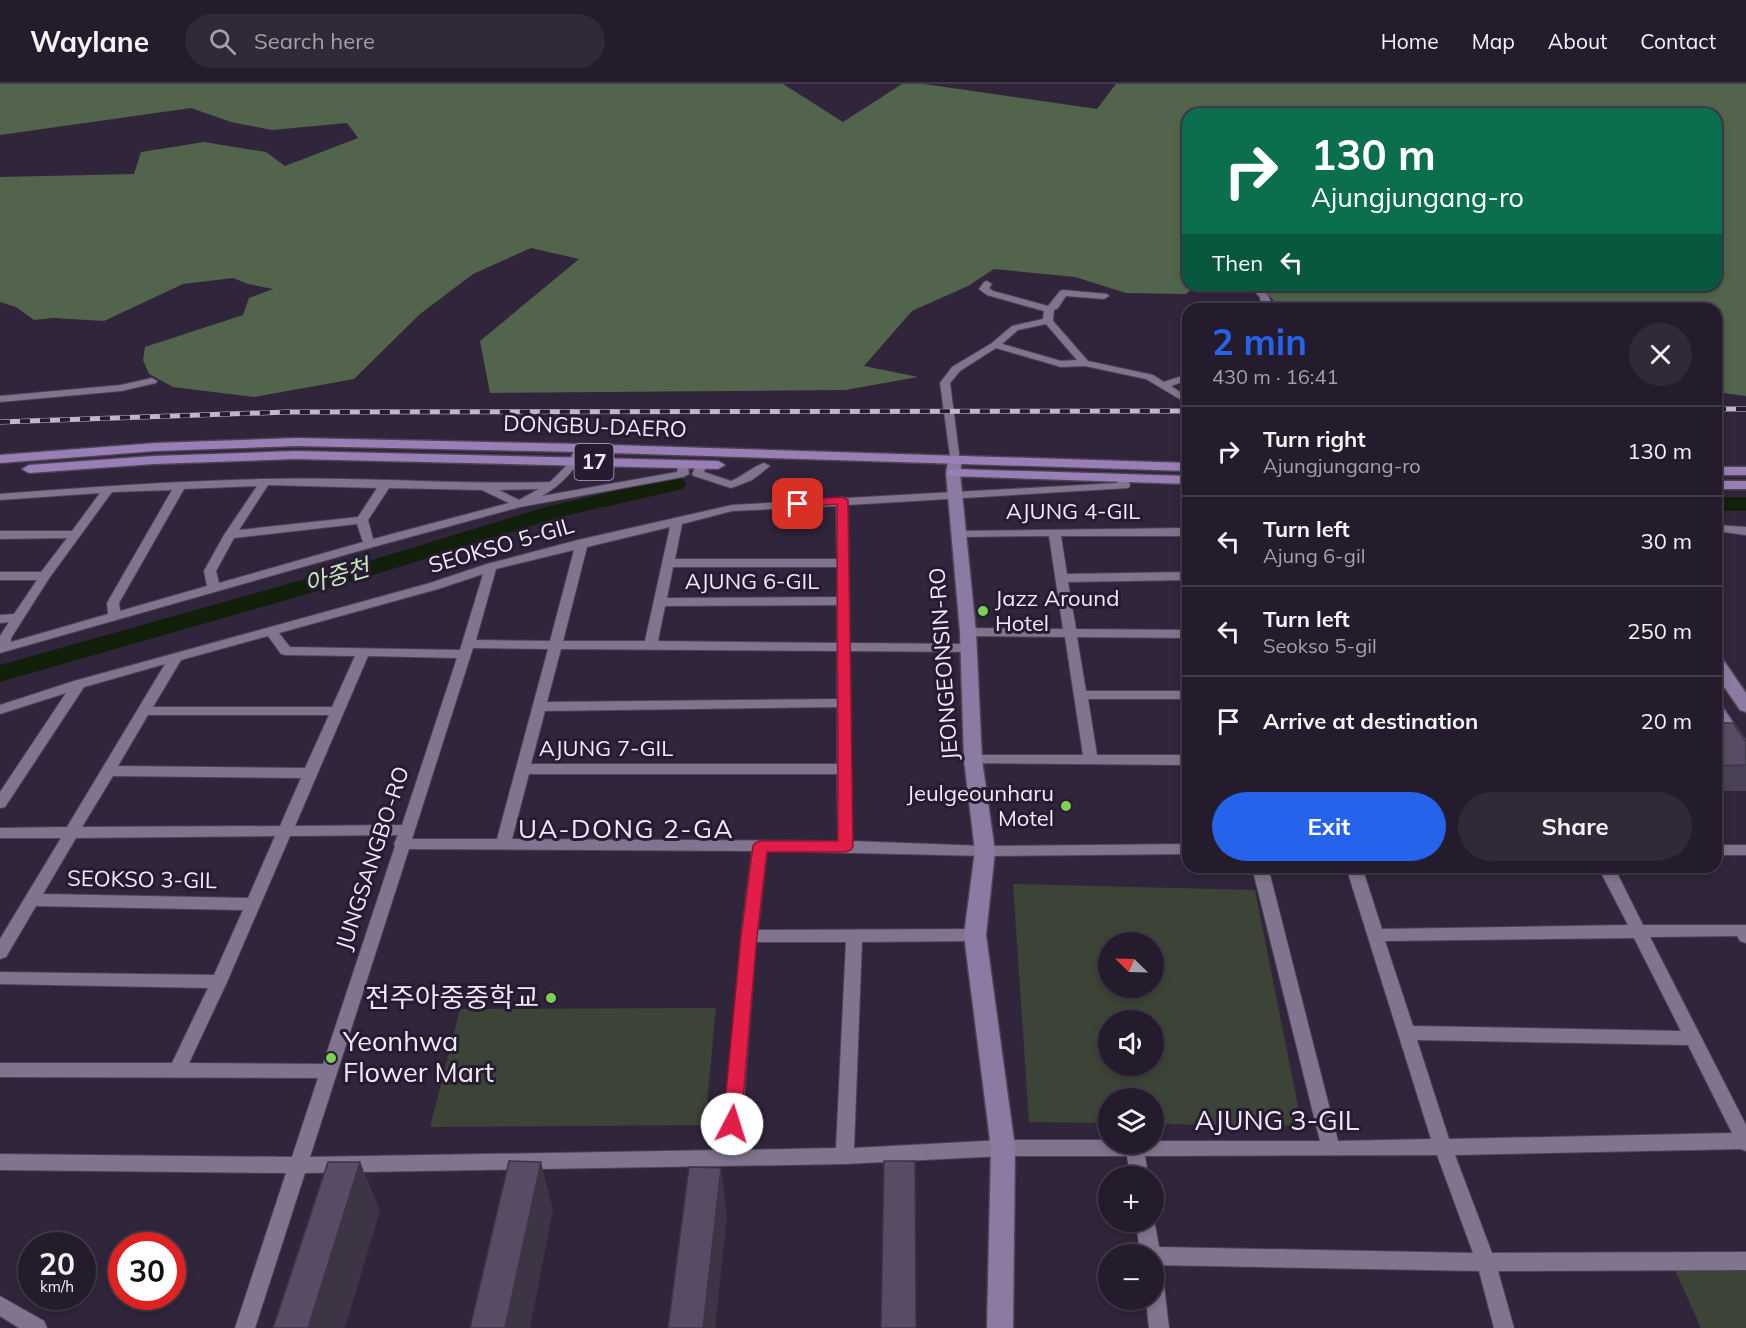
<!DOCTYPE html>
<html lang="en">
<head>
<meta charset="utf-8">
<style>
	body { margin:0; font-family:Mulish,"Noto Sans KR",sans-serif; background:#302938; color:#f1f3f6; height:100vh; display:flex; flex-direction:column; font-size:22px; white-space:nowrap }
	* { box-sizing:border-box; margin:0 }
	p { font-size:20px; color:#a3a1a9 }
	.icon { flex:none; width:33px; height:33px; fill:none; stroke:currentColor; stroke-width:2; stroke-linecap:round; stroke-linejoin:round }
	.map { position:relative; flex:1; overflow:hidden }
	.details { position:absolute; left:1182px; top:219px; width:540px; height:570px; display:flex; flex-direction:column; background:#241c2c; border-radius:18px; box-shadow:0 3px 9px #0003,0 0 0 2px #413a48 }
	.details>* { flex:none }
	.top-card { position:absolute; left:1182px; top:24px; width:540px; height:183px; border-radius:18px; box-shadow:0 3px 9px #0003,0 0 0 2px #413a48; background:#0b6e4f; color:#fff; overflow:hidden }
	.needle { width:39px; rotate:293deg }
	.buttons { position:absolute; left:1098px; top:848px; display:grid; gap:12px }
	.buttons a { display:grid; place-items:center; width:66px; height:66px; border-radius:50%; background:#241c2c; box-shadow:0 3px 9px #0003,0 0 0 2px #413a48; font-size:30px }
	.speed { position:absolute; left:18px; top:1148px; display:flex; gap:12px; font-size:30px; font-weight:700; text-align:center }
	.speed>* { display:grid; place-content:center; width:78px; height:78px; border-radius:50%; background:#241c2c; box-shadow:0 3px 9px #0003,0 0 0 2px #413a48; line-height:1 }
	.speed small { font-size:15px; font-weight:400 }
	.speed .limit { border:9px solid #d22; background:#fff; color:#111 }
	.pin { position:absolute; display:grid; place-items:center; width:51px; height:51px; color:#fff; margin:-26px; border-radius:12px; box-shadow:0 3px 9px #0006 }
	.me { position:absolute; width:66px; margin:-33px; rotate:5deg; stroke-linejoin:round; filter:drop-shadow(0 0 4px #0008) }
	.turn { display:flex; align-items:center; gap:21px; height:126px; padding:0 30px; font-size:27px }
	.turn .icon { width:78px; height:78px; stroke-width:2.5 }
	.turn b { display:block; font-size:42px; line-height:51px }
	.then { display:flex; align-items:center; height:57px; padding:0 30px; background:#0003; gap:12px; font-size:22px }
	.round { display:grid; place-items:center; flex:none; width:63px; height:63px; border-radius:32px; background:#302938 }
	.overview { display:flex; align-items:center; justify-content:space-between; height:102px; padding:0 30px }
	h1 { font-size:36px; font-weight:700; line-height:45px; color:#2563eb }
	.action { display:flex; gap:12px; margin-top:auto; padding:12px 30px }
	.action a { flex:1; height:69px; border-radius:36px; background:#2563eb; color:#fff; font-size:24px; font-weight:700; line-height:69px; text-align:center }
	.action a+a { background:#302938; color:#f1f3f6 }
	ul { padding:0; list-style:none }
	li { display:flex; align-items:center; gap:18px; height:90px; padding:0 30px; border-top:2px solid #413a48 }
	li div { flex:1 }
	li b { display:block; font-size:22px }
	li em { font-style:normal }
	header { display:flex; align-items:center; gap:36px; box-sizing:border-box; height:84px; padding:0 30px; background:#241c2c; border-bottom:2px solid #413a48 }
	header strong { font-size:28px }
	nav { display:flex; gap:33px; margin-inline-start:auto; font-size:21px }
	.search { width:420px; height:54px; background:#302938; display:flex; align-items:center; gap:15px; box-sizing:border-box; padding:0 21px; border-radius:33px; color:#a3a1a9; font-size:22px }
	.map>svg:first-child { display:block }
	.green { fill:#3b4437; fill-rule:evenodd }
	.forest { fill:#53644d }
	.lines { fill:none; stroke-linecap:round; stroke-linejoin:round }
	.river { fill:#111f0b; fill-rule:evenodd }
	.street-casing { stroke:#4c4355; stroke-width:2 }
	.secondary-casing { stroke:#4c4355; stroke-width:3 }
	.primary-casing { stroke:#4c4355; stroke-width:3 }
	.street { fill:#80748e; fill-rule:evenodd }
	.secondary { fill:#8d7aa2; fill-rule:evenodd }
	.primary { fill:#997fb6; fill-rule:evenodd }
	.rail-casing { stroke:#c0b8c9; stroke-width:5 }
	.rail { stroke:#261b31; stroke-width:4; stroke-dasharray:10; stroke-linecap:butt }
	.wall { fill:#4b4156 }
	.shaded-wall { fill:#3d3546 }
	.building { fill:#574c64; stroke:#3d3546; stroke-width:1.5 }
	.route { fill:#e11d48; stroke:#92132f; stroke-width:1.5 }
	.poi-dot { fill:#7cd154; stroke:#261b31; stroke-width:2 }
	.labels { text-anchor:middle; stroke-width:6; stroke-linejoin:round; paint-order:stroke }
	.shield { fill:#261b31; stroke:#b3abbc; stroke-width:1.5 }
	.shield-label { font-size:21px; font-weight:bold; fill:#f0e9f8 }
	.street-label { font-size:22px; fill:#f0e9f8; stroke:#261b31 }
	.poi-label { font-size:22px; fill:#f0e9f8; stroke:#261b31; text-anchor:start }
	.water-label { font-size:24px; font-style:italic; fill:#c6e8b9; stroke:#261b31 }
	.quarter-label { font-size:26px; letter-spacing:1.5px; fill:#f0e9f8; stroke:#261b31 }
	.near-poi-label { font-size:27px; fill:#f0e9f8; stroke:#261b31; text-anchor:end }
	.near-street-label { font-size:27px; fill:#f0e9f8; stroke:#261b31 }
</style>
</head>
<body>
<header>
<strong>Waylane</strong>
<div class="search"><svg class="icon" aria-label="search" viewBox="0 0 24 24"><circle cx="10" cy="10" r="6"/><path d="M15 15l6 6"/></svg>Search here</div>
<nav><a>Home</a><a>Map</a><a>About</a><a>Contact</a></nav>
</header>
<div class="map">
<svg width="1746" height="1244" viewBox="0 0 1746 1244">
	<rect width="100%" height="100%" fill="#30253b"/>
	<!-- green -->
	<g class="green">
		<path d="M 1013,800 L 1255,806 L 1302,1042 L 1154,1040 L 1154,1014 L 1108,1014 L 1108,1039 L 1029,1038 ZM 1108,858 L 1154,858 L 1154,903 L 1108,903 ZM 1108,936 L 1154,936 L 1154,981 L 1108,981 Z"/>
		<path d="M 716,924 L 705,1041 L 430,1043 L 460,925 Z"/>
		<path d="M 1671,1177 L 1746,1177 L 1746,1244 L 1701,1244 Z"/>
	</g>
	<!-- forest -->
	<path class="forest" d="M 0,0 L 783,0 L 843,38 L 902,0 L 924,0 L 1097,25 L 1116,0 L 1746,0 L 1746,312 L 1716,308 L 1716,225 L 1280,225 L 1261,201 L 1716,201 L 1716,30 L 1188,30 L 1188,201 L 1197,201 L 1186,210 L 1126,209 L 1075,193 L 994,185 L 968,202 L 912,227 L 864,282 L 918,293 L 845,306 L 490,309 L 480,257 L 579,175 L 531,164 L 473,190 L 420,230 L 354,295 L 254,313 L 173,303 L 149,290 L 143,276 L 145,263 L 243,231 L 249,214 L 273,205 L 248,200 L 233,194 L 183,200 L 104,237 L 53,234 L 34,236 L 16,223 L 0,218 L 0,93 L 134,90 L 141,68 L 204,58 L 266,68 L 285,82 L 358,54 L 347,39 L 272,46 L 231,38 L 191,24 L 0,51 Z"/>
	<g class="lines">
		<!-- river -->
		<g class="river">
			<path d="M 675,393 L 683,395 L 686,400 L 683,405 L 560,433 L 370,492 L 0,598 L 0,581 L 352,482 L 546,423 Z"/>
			<rect x="1716" y="413" width="30" height="14"/>
		</g>
		<!-- street casing -->
		<g class="street-casing">
			<g id="street">
				<path d="M 987,197 L 992,200 L 989,204 L 993,207 L 1048,222 L 1060,207 L 1063,206 L 1107,210 L 1109,212 L 1104,215 L 1066,212 L 1058,224 L 1054,226 L 1053,237 L 1088,277 L 1153,291 L 1164,298 L 1188,290 L 1188,296 L 1171,302 L 1188,313 L 1188,320 L 1146,295 L 1085,282 L 1061,283 L 996,264 L 960,287 L 950,299 L 960,377 L 959,379 L 951,379 L 940,299 L 952,283 L 992,259 L 1012,242 L 1043,235 L 1044,227 L 987,211 L 979,205 L 984,198 ZM 1046,240 L 1077,276 L 1061,277 L 1002,260 L 1018,246 Z"/>
				<path d="M 1247,201 L 1257,201 L 1268,211 L 1274,225 L 1264,225 L 1259,212 Z"/>
				<path d="M 152,294 L 157,297 L 156,299 L 121,307 L 0,318 L 0,312 L 121,301 Z"/>
				<path d="M 581,361 L 586,364 C 576,385 563,400 542,412 L 677,388 L 678,380 L 683,377 L 688,380 L 689,390 L 683,393 L 520,423 L 373,463 L 0,569 L 0,552 L 9,538 L 0,539 L 0,531 L 14,530 L 37,496 L 0,496 L 0,488 L 41,488 L 67,454 L 0,455 L 0,447 L 72,447 L 100,409 L 0,416 L 0,410 C 88,403 175,397 263,395 C 359,392 454,401 550,398 L 565,383 L 577,362 ZM 268,401 L 377,404 L 358,433 L 239,446 ZM 257,402 L 224,451 L 204,487 L 207,502 L 120,527 L 119,519 L 184,405 ZM 389,404 L 482,406 L 509,419 L 373,455 L 368,436 ZM 539,405 L 519,416 L 499,406 ZM 172,406 L 107,519 L 108,530 L 11,558 L 11,554 L 50,493 L 112,408 ZM 357,440 L 363,458 L 219,499 L 216,487 L 234,454 Z"/>
				<path d="M 702,377 L 707,380 L 704,388 L 731,397 C 743,392 752,383 764,379 L 770,382 L 752,396 L 731,404 L 694,392 L 692,390 L 698,378 Z"/>
				<path d="M 1122,392 L 1128,395 L 1130,402 L 1128,404 L 848,421 L 850,559 L 968,560 L 974,564 L 968,568 L 850,567 L 852,757 L 985,762 L 1188,760 L 1188,770 L 985,772 L 767,767 L 758,846 L 975,845 L 981,847 L 983,851 L 981,855 L 975,857 L 862,858 L 854,1064 L 1003,1056 L 1108,1056 L 1108,1059 L 1154,1059 L 1154,1057 L 1320,1057 L 1252,783 L 1268,783 L 1338,1057 L 1431,1055 L 1346,783 L 1362,783 L 1382,845 L 1628,841 L 1598,783 L 1614,783 L 1643,841 L 1746,841 L 1746,859 L 1740,857 L 1737,852 L 1650,853 L 1746,1041 L 1746,1067 L 1741,1065 L 1455,1071 L 1492,1169 L 1746,1168 L 1746,1186 L 1498,1187 L 1514,1244 L 1494,1244 L 1479,1187 L 1154,1181 L 1154,1170 L 1140,1170 L 1136,1137 L 1154,1137 L 1154,1135 L 1159,1163 L 1473,1169 L 1437,1071 L 1145,1072 L 1148,1092 L 1130,1092 L 1127,1072 L 1003,1072 L 845,1080 L 305,1089 L 255,1244 L 235,1244 L 286,1089 L 0,1086 L 0,1070 L 292,1073 L 318,994 L 0,993 L 0,979 L 172,979 L 208,904 L 0,900 L 0,888 L 214,891 L 243,826 L 36,822 L 6,873 L 0,875 L 0,855 L 61,754 L 0,754 L 0,744 L 67,743 L 165,580 L 84,603 L 5,723 L 0,724 L 0,708 L 66,609 L 0,630 L 0,621 L 74,597 L 430,499 L 487,480 L 578,456 L 732,421 L 837,415 L 842,413 L 846,414 L 1118,399 L 1116,395 ZM 836,422 L 837,475 L 675,475 L 682,440 L 732,427 ZM 670,443 L 645,557 L 563,557 L 587,463 ZM 574,466 L 550,557 L 476,556 L 496,485 ZM 673,483 L 837,483 L 837,513 L 667,514 ZM 483,490 L 460,566 L 290,563 L 279,549 L 438,505 ZM 837,521 L 837,559 L 658,557 L 665,522 ZM 268,552 L 281,570 L 286,571 L 355,572 L 332,623 L 153,623 L 181,576 ZM 473,564 L 548,565 L 497,755 L 412,755 ZM 561,565 L 837,567 L 837,615 L 547,618 ZM 368,572 L 457,574 L 402,741 L 295,742 ZM 837,623 L 837,680 L 531,680 L 545,627 ZM 148,631 L 329,631 L 305,684 L 118,682 ZM 529,690 L 837,690 L 838,757 L 512,755 ZM 113,692 L 301,694 L 280,742 L 82,743 ZM 398,751 L 394,760 L 395,762 L 323,980 L 189,979 L 227,898 L 290,752 ZM 275,752 L 248,814 L 43,810 L 76,754 ZM 409,765 L 752,767 L 741,852 L 722,1066 L 310,1073 ZM 1634,854 L 1681,947 L 1413,942 L 1385,857 ZM 756,858 L 846,858 L 836,1064 L 740,1066 ZM 1417,956 L 1688,961 L 1732,1049 L 1449,1055 Z"/>
				<path d="M 1716,441 L 1746,443 L 1746,451 L 1716,447 Z"/>
				<path d="M 1188,444 L 1188,452 L 1061,452 L 1067,490 L 1188,488 L 1188,496 L 1068,498 L 1076,545 L 1188,546 L 1188,554 L 1077,553 L 1086,607 L 1188,607 L 1188,615 L 1088,615 L 1097,671 L 1188,671 L 1188,681 L 968,679 L 966,676 L 968,673 L 973,671 L 1083,671 L 1065,553 L 968,552 L 962,548 L 968,544 L 1063,545 L 1049,452 L 959,453 L 953,449 L 955,447 Z"/>
				<rect x="1716" y="761" width="30" height="10"/>
				<path d="M 1154,1192 L 1161,1194 L 1164,1201 L 1169,1244 L 1149,1244 L 1146,1215 L 1154,1215 Z"/>
				<path d="M 0,1212 L 44,1237 L 47,1244 L 19,1244 L 0,1232 Z"/>
			</g>
		</g>
		<!-- secondary casing -->
		<g class="secondary-casing">
			<g id="secondary">
				<path d="M 955,373 L 962,377 L 960,389 L 976,548 L 982,676 L 995,767 L 986,851 L 1015,1064 L 1013,1244 L 987,1244 L 991,1064 L 964,851 L 975,767 L 964,676 L 960,548 L 946,389 L 948,377 Z"/>
				<path d="M 1716,572 L 1722,574 L 1746,609 L 1746,628 L 1740,626 L 1716,591 Z"/>
				<path d="M 1716,620 L 1722,622 L 1746,658 L 1746,679 L 1739,678 L 1716,640 Z"/>
			</g>
		</g>
		<!-- primary casing -->
		<g class="primary-casing">
			<g id="primary">
				<path d="M 297,354 L 581,360 L 1188,379 L 1188,387 L 581,368 L 297,362 L 156,367 L 0,379 L 0,371 L 156,359 Z"/>
				<path d="M 295,367 L 718,377 L 725,381 L 718,385 L 295,375 L 154,380 L 29,389 L 22,385 L 29,381 L 154,372 Z"/>
				<rect x="1716" y="383" width="30" height="8"/>
				<path d="M 955,385 L 1188,392 L 1188,400 L 950,392 L 948,389 L 950,386 Z"/>
				<rect x="1716" y="397" width="30" height="8"/>
			</g>
		</g>
		<!-- street -->
		<use href="#street" class="street"/>
		<!-- secondary -->
		<use href="#secondary" class="secondary"/>
		<!-- primary -->
		<use href="#primary" class="primary"/>
		<!-- rail casing -->
		<g class="rail-casing">
			<g id="rail">
				<path d="M 1716,325 L 1746,325"/>
				<path d="M 0,338 L 287,328 L 1188,327"/>
			</g>
		</g>
		<!-- rail -->
		<use href="#rail" class="rail"/>
	</g>
	<!-- wall -->
	<path class="wall" d="M 1716,639 L 1746,658 L 1746,707 L 1716,707 Z"/>
	<!-- shaded-wall -->
	<g class="shaded-wall">
		<path d="M 360,1078 L 380,1127 L 345,1244 L 308,1244 Z"/>
		<path d="M 541,1078 L 553,1126 L 530,1244 L 505,1244 Z"/>
		<path d="M 721,1084 L 727,1132 L 715,1244 L 703,1244 Z"/>
	</g>
	<!-- building -->
	<g class="building">
		<path d="M 1716,639 L 1733,639 L 1746,658 L 1746,681 L 1716,682 Z"/>
		<path d="M 509,1077 L 541,1078 L 505,1244 L 470,1244 Z"/>
		<path d="M 884,1077 L 915,1077 L 916,1244 L 881,1244 Z"/>
		<path d="M 328,1078 L 360,1078 L 308,1244 L 273,1244 Z"/>
		<path d="M 689,1083 L 721,1084 L 703,1244 L 668,1244 Z"/>
	</g>
	<!-- route -->
	<path class="route" d="M 842,413 L 848,416 L 853,762 L 851,766 L 845,768 L 767,768 L 757,852 L 741,1040 L 739,1046 L 732,1048 L 726,1046 L 723,1040 L 741,852 L 753,762 L 755,759 L 760,757 L 838,757 L 837,420 L 798,423 L 792,420 L 798,416 Z"/>
	<!-- markers -->
	<g class="poi-dot">
		<circle cx="983" cy="527" r="6"/>
		<circle cx="1066" cy="722" r="6"/>
		<circle cx="551" cy="914" r="6"/>
		<circle cx="331" cy="974" r="6"/>
	</g>
	<g class="labels">
		<!-- shield labels -->
		<rect class="shield" x="574.5" y="360" width="39" height="36" rx="4.5"/>
		<g class="shield-label">
			<text x="594" y="385">17</text>
		</g>
		<!-- street labels -->
		<g class="street-label">
			<text transform="translate(595 342) rotate(2)" y="8">DONGBU-DAERO</text>
			<text x="1073" y="435">AJUNG 4-GIL</text>
			<text transform="translate(501 461) rotate(-16)" y="8">SEOKSO 5-GIL</text>
			<text x="752" y="505">AJUNG 6-GIL</text>
			<text transform="translate(943 580) rotate(-94)" y="8">JEONGEONSIN-RO</text>
			<text x="606" y="672">AJUNG 7-GIL</text>
			<text transform="translate(372 774) rotate(-72)" y="8">JUNGSANGBO-RO</text>
			<text transform="translate(142 795) rotate(1)" y="8">SEOKSO 3-GIL</text>
		</g>
		<!-- poi labels -->
		<g class="poi-label">
			<text x="995" y="522">Jazz Around<tspan x="995" dy="25">Hotel</tspan></text>
			<text x="1054" y="717" text-anchor="end">Jeulgeounharu<tspan x="1054" dy="25">Motel</tspan></text>
		</g>
		<!-- water labels -->
		<g class="water-label">
			<text transform="translate(337 492) rotate(-16)" y="8">아중천</text>
		</g>
		<!-- quarter labels -->
		<g class="quarter-label">
			<text x="626" y="754">UA-DONG 2-GA</text>
		</g>
		<!-- near-poi labels -->
		<g class="near-poi-label">
			<text x="539" y="923">전주아중중학교</text>
			<text x="343" y="967" text-anchor="start">Yeonhwa<tspan x="343" dy="31">Flower Mart</tspan></text>
		</g>
		<!-- near-street labels -->
		<g class="near-street-label">
			<text x="1277" y="1046">AJUNG 3-GIL</text>
		</g>
	</g>
</svg>
<div class="buttons">
<a><svg class="needle" viewBox="-14 -14 28 28"><path d="M0-13l5 13h-10z" fill="#e53935"/><path d="M0 13l5-13h-10z" fill="#a3a1a9"/></svg></a>
<a><svg class="icon" aria-label="sound" viewBox="0 0 24 24"><path d="M4 9h4l5-4v14l-5-4H4zM17 9q2 3 0 6"/></svg></a>
<a><svg class="icon" aria-label="layers" viewBox="0 0 24 24"><path d="M12 4l9 5-9 5-9-5zM3 14l9 5 9-5"/></svg></a>
<a>+</a>
<a>−</a>
</div>
<div class="speed"><div>20<small>km/h</small></div><div class="limit">30</div></div>
<div class="pin" style="left:798px;top:420px;background:#d93025"><svg class="icon" aria-label="arrive" viewBox="0 0 24 24"><path d="M6 21V4h12l-3 4 3 4H6"/></svg></div>
<svg class="me" style="left:732px;top:1040px" viewBox="-20 -20 40 40"><circle r="19" fill="#fff"/><path d="M0-13L10 11 0 6-10 11z" fill="#e11d48"/></svg>
<div class="top-card">
<div class="turn"><svg class="icon" aria-label="right" viewBox="0 0 24 24"><path d="M7 20v-9h11M14 6l5 5-5 5"/></svg><div><b>130 m</b>Ajungjungang-ro</div></div>
<div class="then">Then<svg class="icon" aria-label="left" viewBox="0 0 24 24"><path d="M17 20v-9H6M10 6l-5 5 5 5"/></svg></div>
</div>
<section class="details">
<div class="overview"><div><h1>2 min</h1><p>430 m · 16:41</p></div><a class="round"><svg class="icon" aria-label="close" viewBox="0 0 24 24"><path d="M6 6l12 12M18 6L6 18"/></svg></a></div>
<ul>
<li><svg class="icon" aria-label="right" viewBox="0 0 24 24"><path d="M7 20v-9h11M14 6l5 5-5 5"/></svg><div><b>Turn right</b><p>Ajungjungang-ro</p></div><em>130 m</em></li>
<li><svg class="icon" aria-label="left" viewBox="0 0 24 24"><path d="M17 20v-9H6M10 6l-5 5 5 5"/></svg><div><b>Turn left</b><p>Ajung 6-gil</p></div><em>30 m</em></li>
<li><svg class="icon" aria-label="left" viewBox="0 0 24 24"><path d="M17 20v-9H6M10 6l-5 5 5 5"/></svg><div><b>Turn left</b><p>Seokso 5-gil</p></div><em>250 m</em></li>
<li><svg class="icon" aria-label="arrive" viewBox="0 0 24 24"><path d="M6 21V4h12l-3 4 3 4H6"/></svg><div><b>Arrive at destination</b></div><em>20 m</em></li>
</ul>
<div class="action"><a>Exit</a><a>Share</a></div>
</section>
</div>
</body>
</html>
